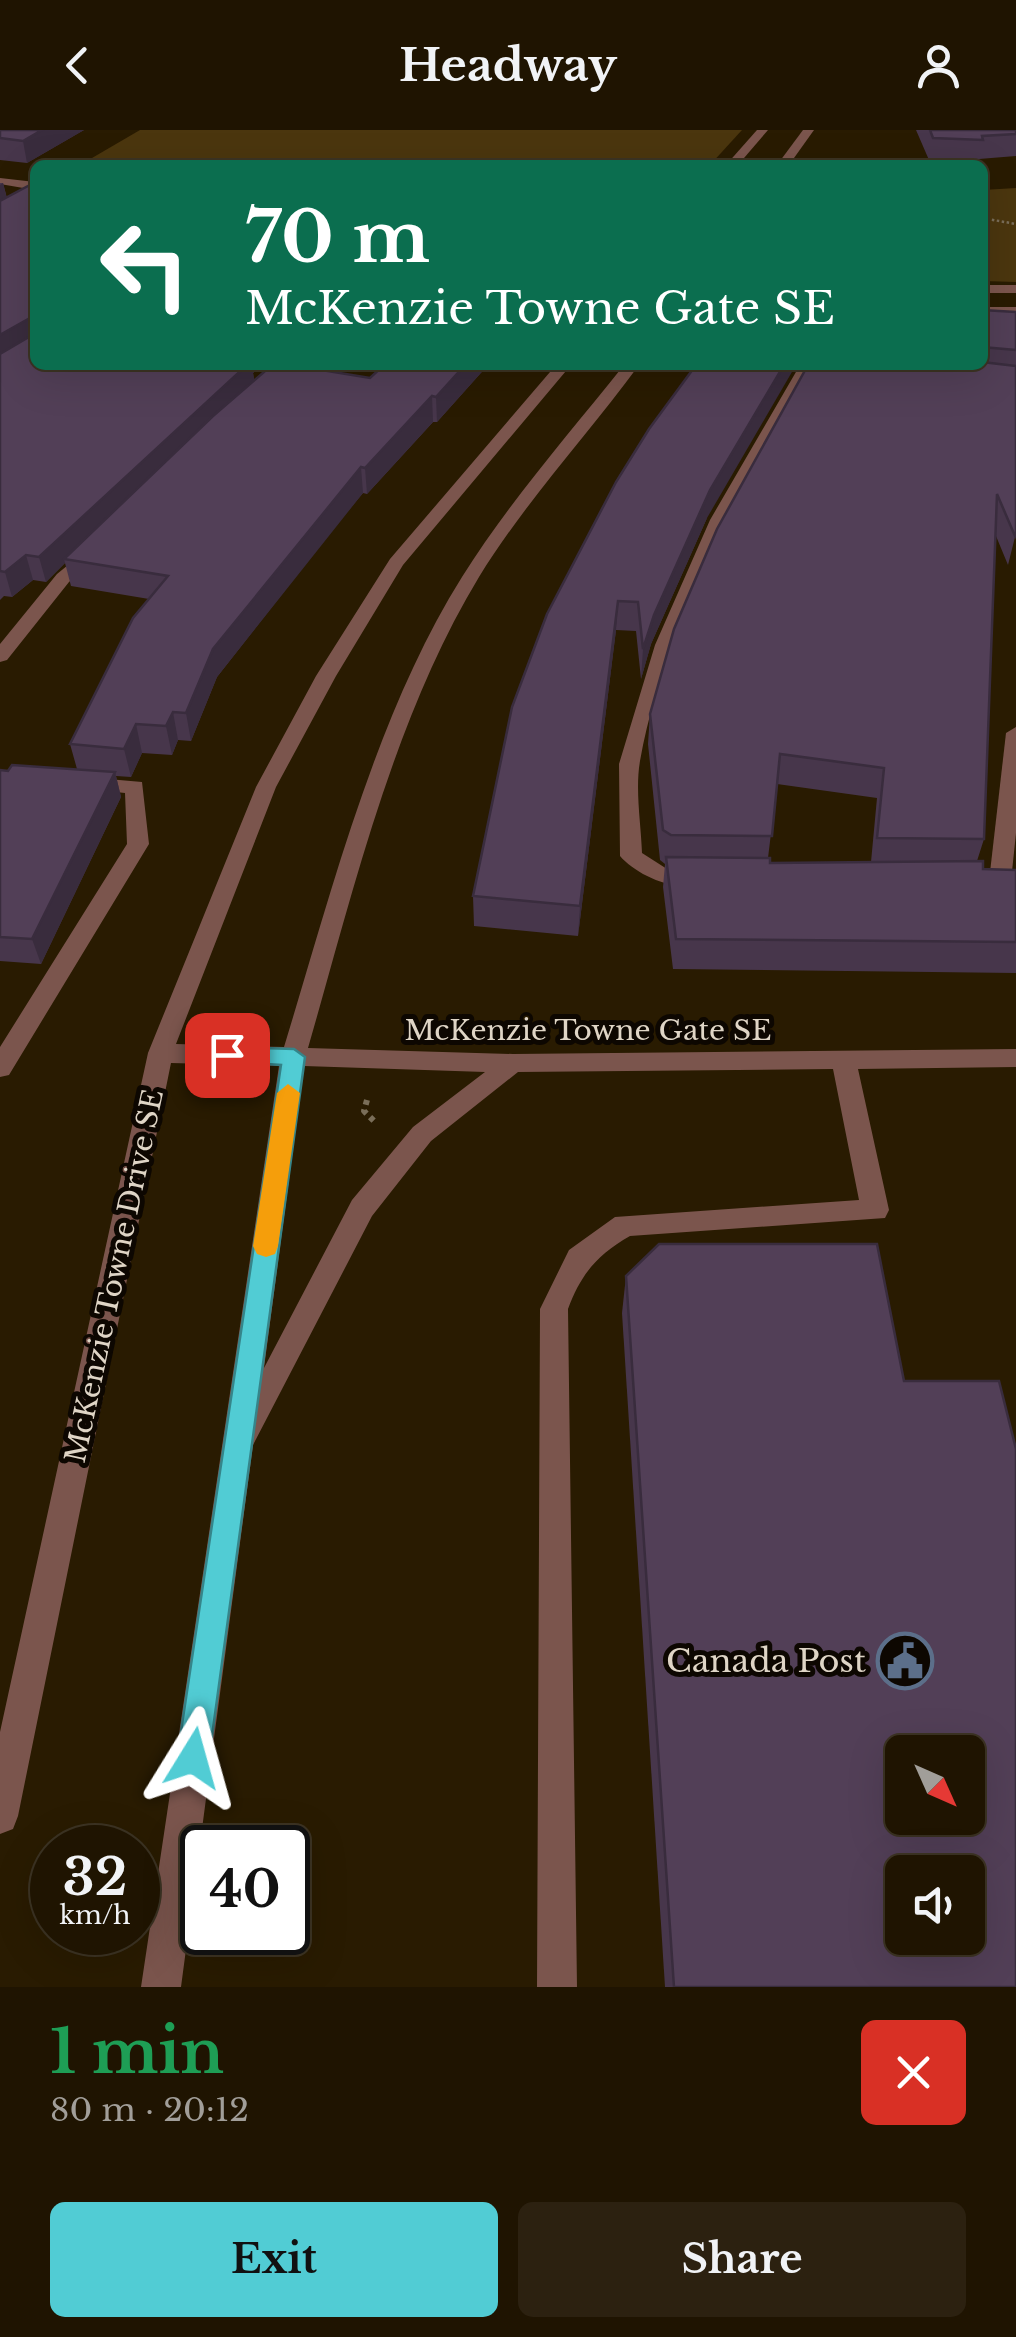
<!DOCTYPE html>
<html lang="en">
<head>
<meta charset="utf-8">
<style>
	body { margin:0; font-family:"Libre Baskerville",serif; background:#2c2110; color:#f1f3f6; height:100vh; display:flex; flex-direction:column; font-size:38px; white-space:nowrap }
	* { box-sizing:border-box; margin:0 }
	p { font-size:32px; color:#a19e99 }
	.icon { flex:none; width:55px; height:55px; fill:none; stroke:currentColor; stroke-width:2; stroke-linecap:round; stroke-linejoin:round }
	.map { position:relative; height:1857px; overflow:hidden }
	.drawer { display:flex; flex-direction:column; background:#1f1401; flex:1 }
	.drawer>* { flex:none }
	.hud { position:absolute; left:30px; top:30px; width:958px; height:210px; border-radius:15px; box-shadow:0 10px 40px #0002,0 0 0 2px #3c3323; background:#0b6e4f; color:#fff; overflow:hidden }
	.needle { width:65px; rotate:135deg }
	.buttons { position:absolute; left:885px; top:1605px; display:grid; gap:20px }
	.buttons a { display:grid; place-items:center; width:100px; height:100px; border-radius:15px; background:#1f1401; box-shadow:0 10px 40px #0002,0 0 0 2px #3c3323; font-size:50px }
	.speed { position:absolute; left:30px; top:1695px; display:flex; gap:20px; font-size:50px; font-weight:700; text-align:center }
	.speed>* { display:grid; place-content:center; width:130px; height:130px; border-radius:50%; background:#1f1401; box-shadow:0 10px 40px #0002,0 0 0 2px #3c3323; line-height:1 }
	.speed small { font-size:25px; font-weight:400 }
	.speed .limit { border:5px solid #111; border-radius:15px; background:#fff; color:#111 }
	.pin { position:absolute; display:grid; place-items:center; width:85px; height:85px; color:#fff; margin:-42px; border-radius:20px; box-shadow:0 5px 15px #0006 }
	.me { position:absolute; width:110px; margin:-55px; rotate:8deg; stroke-linejoin:round; filter:drop-shadow(0 0 8px #0008) }
	.turn { display:flex; align-items:center; gap:35px; height:210px; padding:0 50px; font-size:45px }
	.turn .icon { width:130px; height:130px; stroke-width:2.5 }
	.turn b { display:block; font-size:70px; line-height:85px }
	.round { display:grid; place-items:center; flex:none; width:105px; height:105px; border-radius:15px; background:#2c2110 }
	.overview { display:flex; align-items:center; justify-content:space-between; height:170px; padding:0 50px }
	h1 { font-size:60px; font-weight:800; line-height:75px; color:#1e9e55 }
	.cta { display:flex; gap:20px; margin-top:auto; padding:20px 50px }
	.cta a { flex:1; height:115px; border-radius:15px; background:#51ccd4; color:#111; font-size:40px; font-weight:800; line-height:115px; text-align:center }
	.cta a+a { background:#2c2110; color:#f1f3f6 }
	header { display:flex; justify-content:space-between; align-items:center; height:130px; padding:0 50px; background:#1f1401; font-size:45px; font-weight:800 }
	.map>svg:first-child { display:block }
	.green { fill:#4b360e }
	.lines { fill:none; stroke-linecap:round; stroke-linejoin:round }
	.path-far1 { stroke:#7a6e59; stroke-width:2.5; stroke-dasharray:2.5 2.5; stroke-linecap:butt }
	.path { stroke:#7a6e59; stroke-width:6; stroke-dasharray:5 5; stroke-linecap:butt }
	.minor { fill:#7b554d; fill-rule:evenodd }
	.wall { fill:#47364b; fill-rule:evenodd }
	.shaded-wall { fill:#392c3d }
	.building { fill:#523f57; stroke:#392c3d; stroke-width:2.5; fill-rule:evenodd }
	.route { fill:#51ccd4; stroke:#35858a; stroke-width:2.5 }
	.slow { fill:#f59e0b }
	.labels { text-anchor:middle; stroke-width:10; stroke-linejoin:round; paint-order:stroke }
	.street-label { font-size:28px; fill:#dfd5c6; stroke:#0d0701 }
	.near-poi-label { font-size:32px; fill:#dfd5c6; stroke:#0d0701; text-anchor:end }
</style>
</head>
<body>
<header><svg class="icon" aria-label="back" viewBox="0 0 24 24"><path d="M15 5l-7 7 7 7"/></svg>Headway<svg class="icon" aria-label="person" viewBox="0 0 24 24"><circle cx="12" cy="8" r="4"/><path d="M4 21q1-7 8-7t8 7"/></svg></header>
<div class="map">
<svg width="1016" height="1857" viewBox="0 0 1016 1857">
	<rect width="100%" height="100%" fill="#291b01"/>
	<!-- green -->
	<g class="green">
		<path d="M 140,0 L 742,0 L 710,35 L 80,35 Z"/>
		<path d="M 1016,58 L 1016,152 L 983,151 L 983,60 Z"/>
	</g>
	<g class="lines">
		<!-- path-far1 -->
		<path class="path-far1" d="M 982,88 L 1016,94"/>
		<!-- path -->
		<path class="path" d="M 367,970 L 364,981 L 374,991"/>
		<!-- minor -->
		<g class="minor">
			<path d="M 757,0 L 768,0 L 738,35 L 726,35 Z"/>
			<path d="M 803,0 L 814,0 L 789,35 L 777,35 Z"/>
			<path d="M 0,48 L 35,52 L 35,60 L 0,54 Z"/>
			<rect x="982" y="155" width="34" height="8"/>
			<rect x="982" y="177" width="34" height="8"/>
			<path d="M 556,235 L 571,235 L 403,435 L 336,546 L 276,657 L 176,914 L 284,917 C 331,763 376,584 462,447 C 509,372 569,304 624,235 L 639,235 C 587,306 525,372 479,447 C 394,587 353,762 308,918 L 513,924 L 1016,919 L 1016,937 L 858,939 L 889,1080 L 885,1088 L 630,1106 C 597,1125 581,1144 568,1179 L 577,1857 L 537,1857 L 540,1179 L 569,1120 L 615,1087 L 859,1070 L 833,939 L 518,942 L 431,1011 L 372,1086 L 253,1315 L 181,1857 L 141,1857 L 279,936 L 171,933 L 18,1686 L 13,1699 L 0,1704 L 0,1602 L 148,923 L 256,657 L 316,546 L 390,429 ZM 304,936 L 485,942 L 413,997 L 352,1070 L 264,1238 Z"/>
			<path d="M 800,235 L 814,235 C 745,357 665,491 640,631 C 635,660 641,694 642,723 L 667,739 L 696,739 L 707,746 C 686,769 637,746 620,726 L 619,634 L 655,515 L 710,390 Z"/>
			<path d="M 89,418 L 98,423 L 95,427 L 69,452 L 7,530 L 0,532 L 0,514 L 57,444 Z"/>
			<path d="M 1016,597 L 1016,703 L 1011,751 L 1000,758 L 989,751 L 1006,603 Z"/>
			<path d="M 85,647 L 142,652 L 149,714 L 9,945 L 0,947 L 0,917 L 127,714 L 125,663 L 78,658 L 75,653 Z"/>
		</g>
	</g>
	<!-- wall -->
	<g class="wall">
		<path d="M 0,0 L 84,0 L 27,33 L 0,30 Z"/>
		<path d="M 916,0 L 1016,0 L 1016,26 L 979,29 L 978,32 L 929,30 Z"/>
		<path d="M 0,53 L 3,53 L 7,68 L 35,235 L 262,235 L 253,243 L 254,250 L 370,248 L 384,235 L 488,235 L 437,292 L 433,292 L 367,364 L 363,363 L 337,394 L 217,547 L 191,611 L 178,610 L 172,625 L 142,623 L 131,647 L 116,646 L 121,667 L 41,834 L 0,831 L 0,640 L 77,639 L 70,614 L 149,469 L 71,456 L 65,433 L 46,452 L 33,450 L 12,467 L 4,466 L 0,470 Z"/>
		<path d="M 982,180 L 1016,182 L 1016,403 L 1008,435 L 996,406 L 984,709 L 977,731 L 983,739 L 1016,740 L 1016,843 L 673,839 L 663,757 L 665,734 L 660,730 L 648,614 L 650,584 L 982,235 ZM 777,654 L 877,668 L 871,732 L 770,733 L 768,728 Z"/>
		<path d="M 707,388 L 651,514 L 641,549 L 636,501 L 616,500 L 578,806 L 474,796 L 473,766 L 547,484 Z"/>
		<path d="M 626,1146 L 1016,1857 L 665,1857 L 622,1183 Z"/>
	</g>
	<!-- shaded-wall -->
	<g class="shaded-wall">
		<path d="M 42,0 L 84,0 L 27,33 L 23,11 Z"/>
		<path d="M 3,53 L 8,73 L 0,79 L 0,55 Z"/>
		<path d="M 30,188 L 35,208 L 0,231 L 0,205 Z"/>
		<path d="M 242,235 L 262,235 L 253,243 L 255,253 L 64,429 L 65,433 L 46,452 L 39,427 Z"/>
		<path d="M 465,235 L 488,235 L 437,292 L 436,267 Z"/>
		<path d="M 784,235 L 796,235 L 707,388 L 651,514 L 641,549 L 643,519 L 654,485 L 710,360 Z"/>
		<path d="M 432,266 L 433,292 L 367,364 L 365,338 Z"/>
		<path d="M 361,337 L 363,363 L 217,547 L 191,611 L 186,583 L 213,519 Z"/>
		<path d="M 26,425 L 33,450 L 12,467 L 5,442 Z"/>
		<path d="M 618,471 L 616,500 L 578,806 L 580,776 Z"/>
		<path d="M 173,582 L 178,610 L 172,625 L 166,596 Z"/>
		<path d="M 136,594 L 142,623 L 131,647 L 124,619 Z"/>
		<path d="M 115,642 L 121,667 L 41,834 L 32,809 Z"/>
	</g>
	<!-- building -->
	<g class="building">
		<path d="M 0,0 L 42,0 L 23,11 L 0,8 Z"/>
		<path d="M 930,0 L 1016,0 L 1016,4 L 982,6 L 983,10 L 933,8 Z"/>
		<path d="M 28,56 L 35,57 L 35,235 L 247,235 L 39,427 L 26,425 L 5,442 L 0,441 L 0,224 L 32,205 L 30,188 L 0,205 L 0,71 Z"/>
		<path d="M 982,180 L 1016,182 L 1016,220 L 982,217 Z"/>
		<path d="M 982,232 L 1016,236 L 1016,403 L 1015,406 L 997,364 L 984,709 L 877,708 L 884,638 L 780,624 L 772,706 L 671,705 L 663,700 L 650,584 L 674,499 L 717,399 L 808,235 L 982,235 Z"/>
		<path d="M 272,235 L 291,235 L 370,248 L 384,235 L 465,235 L 436,267 L 432,266 L 365,338 L 361,337 L 213,519 L 186,583 L 173,582 L 166,596 L 136,594 L 124,619 L 70,614 L 133,488 L 168,446 L 64,429 L 213,286 Z"/>
		<path d="M 696,235 L 784,235 L 710,360 L 654,485 L 643,519 L 638,472 L 618,471 L 580,776 L 473,766 L 512,577 L 547,484 L 616,352 L 649,299 Z"/>
		<path d="M 12,635 L 115,642 L 32,809 L 0,807 L 0,640 L 8,641 Z"/>
		<path d="M 666,727 L 770,728 L 770,733 L 983,731 L 983,739 L 1016,740 L 1016,812 L 676,809 Z"/>
		<path d="M 659,1114 L 877,1114 L 904,1251 L 999,1251 L 1016,1319 L 1016,1857 L 674,1857 L 626,1146 ZM 902,1622 L 968,1622 L 968,1688 L 902,1688 ZM 902,1742 L 968,1742 L 968,1808 L 902,1808 Z"/>
	</g>
	<!-- route -->
	<path class="route" d="M 227,917 L 294,919 L 305,927 L 209,1628 L 204,1639 L 193,1644 L 181,1639 L 177,1628 L 281,935 L 219,931 L 215,925 L 219,919 Z"/>
	<!-- slow -->
	<path class="slow" d="M 288,954 L 300,963 L 278,1116 L 275,1124 L 266,1127 L 257,1124 L 253,1116 L 277,963 Z"/>
	<!-- icons -->
	<defs>
		<g id="civic-ring" transform="scale(2.875)"><circle r="9.5" fill="#0d0701" stroke="#5c6f8a" stroke-width="1.5"/><path d="M-.6-6.5H3V-4.5H.6V-3L4-1V1h2V6H-6V1h2V-1L-.6-3ZM-1.2 2.5V6h2.4V2.5Z" fill="#5c6f8a"/></g>
	</defs>
	<g fill-rule="evenodd">
		<use href="#civic-ring" x="905" y="1531"/>
	</g>
	<g class="labels">
		<!-- street labels -->
		<g class="street-label">
			<text x="588" y="910">McKenzie Towne Gate SE</text>
			<text transform="translate(114 1146) rotate(-78)" y="10">McKenzie Towne Drive SE</text>
		</g>
		<!-- near-poi labels -->
		<g class="near-poi-label">
			<text x="866" y="1542">Canada Post</text>
		</g>
	</g>
</svg>
<div class="buttons">
<a><svg class="needle" viewBox="-14 -14 28 28"><path d="M0-13l5 13h-10z" fill="#e53935"/><path d="M0 13l5-13h-10z" fill="#a19e99"/></svg></a>
<a><svg class="icon" aria-label="sound" viewBox="0 0 24 24"><path d="M4 9h4l5-4v14l-5-4H4zM17 9q2 3 0 6"/></svg></a>
</div>
<div class="speed"><div>32<small>km/h</small></div><div class="limit">40</div></div>
<div class="pin" style="left:227px;top:925px;background:#d93025"><svg class="icon" aria-label="arrive" viewBox="0 0 24 24"><path d="M6 21V4h12l-3 4 3 4H6"/></svg></div>
<svg class="me" style="left:193px;top:1628px" viewBox="-20 -20 40 40"><path d="M0-17L14 15 0 8-14 15z" fill="#51ccd4" stroke="#fff" stroke-width="4"/></svg>
<div class="hud">
<div class="turn"><svg class="icon" aria-label="left" viewBox="0 0 24 24"><path d="M17 20v-9H6M10 6l-5 5 5 5"/></svg><div><b>70 m</b>McKenzie Towne Gate SE</div></div>
</div>
</div>
<section class="drawer">
<div class="overview"><div><h1>1 min</h1><p>80 m · 20:12</p></div><a class="round" style="background:#d93025;color:#fff"><svg class="icon" aria-label="close" viewBox="0 0 24 24"><path d="M6 6l12 12M18 6L6 18"/></svg></a></div>
<div class="cta"><a>Exit</a><a>Share</a></div>
</section>
</body>
</html>
